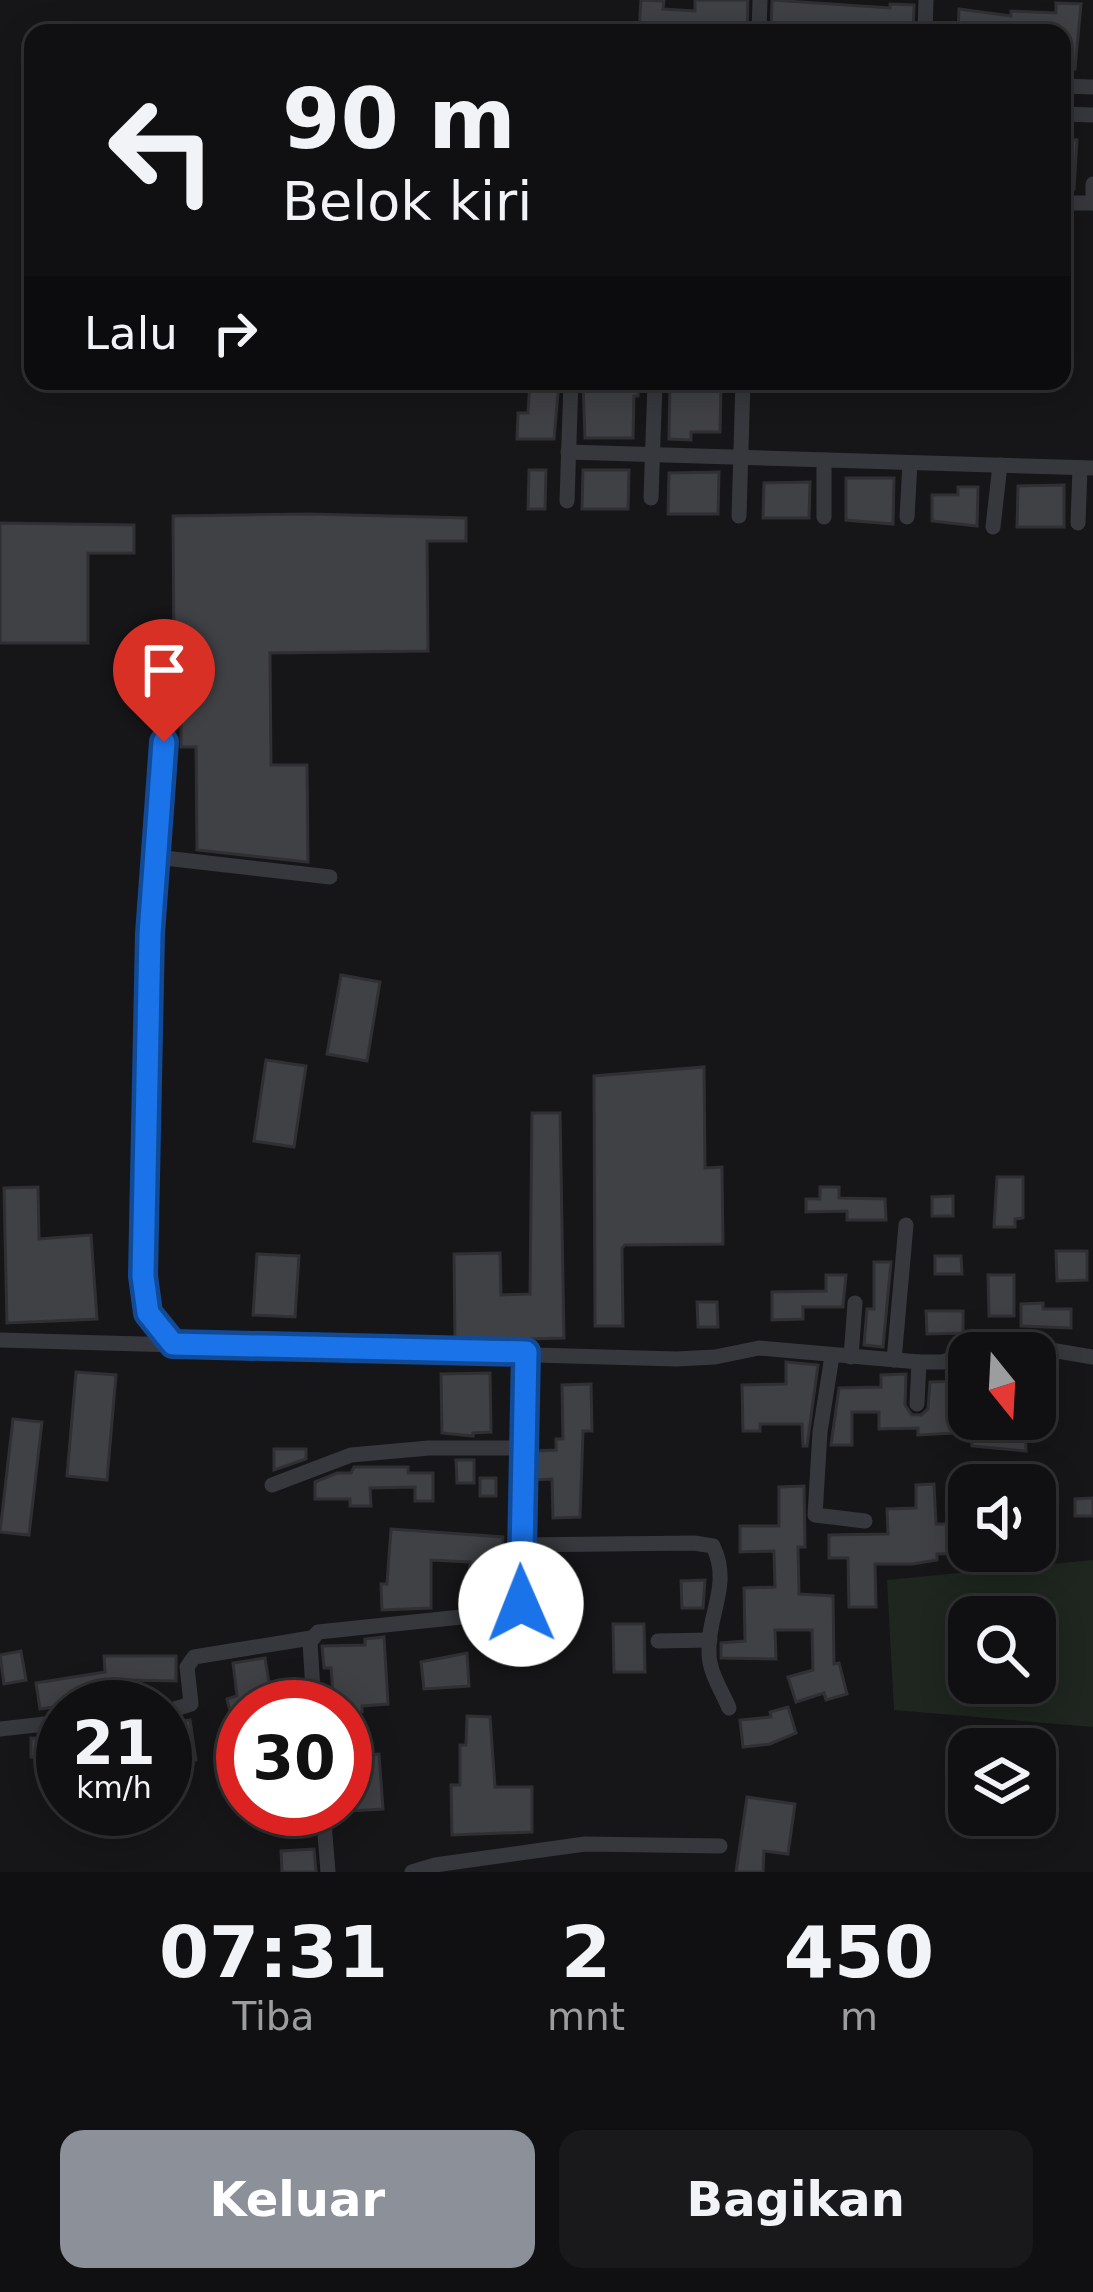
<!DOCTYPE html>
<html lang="id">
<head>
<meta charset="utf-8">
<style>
	body { margin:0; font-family:"DejaVu Sans",sans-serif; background:#19191b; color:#f1f3f6; height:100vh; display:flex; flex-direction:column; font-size:45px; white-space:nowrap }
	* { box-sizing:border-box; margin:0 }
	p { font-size:39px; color:#9c9d9f }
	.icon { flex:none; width:66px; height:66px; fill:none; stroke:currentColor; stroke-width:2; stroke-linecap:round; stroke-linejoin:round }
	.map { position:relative; height:1872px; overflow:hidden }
	.side { display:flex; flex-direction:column; background:#101012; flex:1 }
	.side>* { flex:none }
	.banner { position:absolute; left:24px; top:24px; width:1047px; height:366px; border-radius:24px; box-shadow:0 6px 30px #0003,0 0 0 3px #303032; background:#101012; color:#f1f3f6; overflow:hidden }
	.needle { width:78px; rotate:162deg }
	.controls { position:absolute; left:948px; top:1332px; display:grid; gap:24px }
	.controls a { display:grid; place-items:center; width:108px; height:108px; border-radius:24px; background:#101012; box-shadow:0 6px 30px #0003,0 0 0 3px #303032; font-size:60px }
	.speed { position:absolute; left:36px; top:1680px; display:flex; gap:24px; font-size:60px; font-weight:700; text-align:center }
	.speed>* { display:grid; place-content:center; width:156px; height:156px; border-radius:50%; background:#101012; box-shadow:0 6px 30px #0003,0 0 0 3px #303032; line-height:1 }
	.speed small { font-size:30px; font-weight:400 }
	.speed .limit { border:18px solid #d22; background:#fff; color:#111 }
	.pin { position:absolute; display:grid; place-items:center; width:102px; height:102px; color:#fff; margin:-123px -51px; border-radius:50% 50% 50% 0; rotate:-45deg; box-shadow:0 0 12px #0007 }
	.pin .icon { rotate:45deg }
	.me { position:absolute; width:132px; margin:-66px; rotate:359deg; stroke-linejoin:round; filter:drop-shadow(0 0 9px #0008) }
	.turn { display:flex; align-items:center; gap:42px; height:252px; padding:0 60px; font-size:54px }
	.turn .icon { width:156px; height:156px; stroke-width:2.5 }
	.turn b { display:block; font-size:84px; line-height:102px }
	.then { display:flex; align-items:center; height:114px; padding:0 60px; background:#0003; gap:24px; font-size:45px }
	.eta { display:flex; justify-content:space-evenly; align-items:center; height:204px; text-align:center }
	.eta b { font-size:72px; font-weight:700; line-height:84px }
	.button { display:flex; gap:24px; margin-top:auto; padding:24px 60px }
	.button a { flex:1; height:138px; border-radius:24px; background:#8c9099; color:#fff; font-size:48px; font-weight:700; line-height:138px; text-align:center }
	.button a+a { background:#19191b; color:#f1f3f6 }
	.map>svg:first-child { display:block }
	.green { fill:#1e261f; fill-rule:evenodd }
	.building { fill:#404145; stroke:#303034; stroke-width:3 }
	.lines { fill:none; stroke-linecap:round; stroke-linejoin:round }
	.street { stroke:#37383d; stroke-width:15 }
	.route-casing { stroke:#114b97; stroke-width:30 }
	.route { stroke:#1a73e8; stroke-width:21 }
</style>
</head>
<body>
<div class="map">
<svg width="1093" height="1872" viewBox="0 0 1093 1872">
	<rect width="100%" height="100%" fill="#161618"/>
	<!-- green -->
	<path class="green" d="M 1093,1560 L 1093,1727 L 894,1710 L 887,1580 ZM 969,1617 L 1035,1617 L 1035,1683 L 969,1683 Z"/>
	<!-- building -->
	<g class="building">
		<path d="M 641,0 L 664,1 L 663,9 L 695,11 L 695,0 L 748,0 L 747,33 L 639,30 Z"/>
		<path d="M 772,0 L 890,8 L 890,4 L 914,5 L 913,33 L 771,33 Z"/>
		<path d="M 1056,3 L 1081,4 L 1075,69 L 1062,69 L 1062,33 L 958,33 L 959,9 L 1011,16 L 1011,11 L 1056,13 Z"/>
		<path d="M 1062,139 L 1077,140 L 1074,189 L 1062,189 Z"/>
		<path d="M 530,381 L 559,381 L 554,439 L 517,439 L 518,413 L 528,413 Z"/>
		<path d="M 583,381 L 639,381 L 638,396 L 634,396 L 633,438 L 585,438 Z"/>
		<path d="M 670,381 L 721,381 L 720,432 L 691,432 L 691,440 L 669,439 Z"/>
		<path d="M 529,470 L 546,470 L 545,509 L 528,509 Z"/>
		<path d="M 583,470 L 629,470 L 628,509 L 582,509 Z"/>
		<path d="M 719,472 L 718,514 L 668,514 L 669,473 Z"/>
		<path d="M 846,478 L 894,478 L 893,524 L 846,520 Z"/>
		<path d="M 810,482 L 809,518 L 763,518 L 764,483 Z"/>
		<path d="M 1064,485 L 1064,527 L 1017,527 L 1018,486 Z"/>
		<path d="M 958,487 L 978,487 L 977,526 L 932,521 L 932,495 L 958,495 Z"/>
		<path d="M 309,514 L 466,518 L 466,541 L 427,541 L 428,651 L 270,653 L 271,765 L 307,765 L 308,862 L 197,850 L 196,747 L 181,747 L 181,708 L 178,708 L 181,665 L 174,653 L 173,516 Z"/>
		<path d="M 0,523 L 134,525 L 134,553 L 88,553 L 88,643 L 0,643 Z"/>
		<path d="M 341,975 L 380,982 L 367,1061 L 327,1054 Z"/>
		<path d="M 266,1060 L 306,1066 L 294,1147 L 254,1141 Z"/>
		<path d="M 704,1067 L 705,1168 L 722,1167 L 723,1244 L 625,1245 L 622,1248 L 623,1326 L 595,1326 L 594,1076 Z"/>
		<path d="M 532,1113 L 560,1113 L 564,1338 L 455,1341 L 454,1254 L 500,1253 L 501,1295 L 530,1294 Z"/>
		<path d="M 997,1177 L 1023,1177 L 1023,1218 L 1015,1219 L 1015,1227 L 994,1227 Z"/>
		<path d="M 38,1187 L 39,1239 L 91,1235 L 97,1319 L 7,1323 L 4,1188 Z"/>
		<path d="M 820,1187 L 839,1187 L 839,1198 L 885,1199 L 886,1220 L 847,1220 L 847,1211 L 806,1212 L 806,1199 L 820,1199 Z"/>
		<path d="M 953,1196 L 953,1216 L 932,1216 L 932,1197 Z"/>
		<path d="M 1056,1251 L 1087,1251 L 1087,1280 L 1057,1281 Z"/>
		<path d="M 257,1254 L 299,1256 L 295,1317 L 253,1315 Z"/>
		<path d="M 935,1256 L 961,1256 L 962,1274 L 935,1274 Z"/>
		<path d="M 874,1262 L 891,1262 L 883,1347 L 864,1345 L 867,1309 L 874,1309 Z"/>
		<path d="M 826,1275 L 846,1275 L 843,1307 L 803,1307 L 803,1319 L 772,1320 L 772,1292 L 826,1291 Z"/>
		<path d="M 988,1275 L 1014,1275 L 1014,1316 L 989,1316 Z"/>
		<path d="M 697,1302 L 717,1302 L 718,1327 L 698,1327 Z"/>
		<path d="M 1043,1303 L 1043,1309 L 1071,1309 L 1071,1328 L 1021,1326 L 1021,1304 Z"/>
		<path d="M 926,1311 L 963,1311 L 963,1333 L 927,1334 Z"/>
		<path d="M 786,1362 L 818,1365 L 807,1446 L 803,1446 L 802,1424 L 760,1424 L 760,1431 L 743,1431 L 742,1385 L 786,1384 Z"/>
		<path d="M 76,1372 L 116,1375 L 107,1480 L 67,1476 Z"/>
		<path d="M 490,1373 L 491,1432 L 473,1433 L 473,1436 L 442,1433 L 441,1374 Z"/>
		<path d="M 906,1374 L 905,1405 L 912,1415 L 921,1415 L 928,1409 L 930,1382 L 964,1381 L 965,1419 L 1025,1419 L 1026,1451 L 972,1446 L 972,1432 L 918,1435 L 918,1428 L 879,1429 L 879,1412 L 852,1412 L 852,1445 L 831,1445 L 839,1388 L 881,1387 L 881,1375 Z"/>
		<path d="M 591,1384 L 592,1431 L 583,1431 L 580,1517 L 553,1518 L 552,1479 L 535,1480 L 536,1451 L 556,1450 L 556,1439 L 563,1439 L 562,1385 Z"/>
		<path d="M 13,1419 L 42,1422 L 29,1535 L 0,1532 Z"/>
		<path d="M 274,1449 L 306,1449 L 306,1459 L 274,1470 Z"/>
		<path d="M 456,1460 L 474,1460 L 474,1483 L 457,1483 Z"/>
		<path d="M 354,1467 L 408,1467 L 408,1473 L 433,1473 L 433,1501 L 415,1501 L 415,1487 L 370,1488 L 371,1506 L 350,1506 L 350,1499 L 315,1499 L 315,1482 L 337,1473 L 351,1473 Z"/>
		<rect x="480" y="1478" width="16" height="18"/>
		<path d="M 934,1484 L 936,1524 L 966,1524 L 966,1553 L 937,1554 L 937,1560 L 912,1564 L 875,1564 L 876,1607 L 849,1607 L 848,1558 L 829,1558 L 829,1535 L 888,1534 L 887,1509 L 916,1508 L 916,1485 Z"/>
		<path d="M 804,1486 L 805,1547 L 798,1547 L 799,1594 L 833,1596 L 834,1664 L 839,1663 L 847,1694 L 826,1700 L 824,1693 L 796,1702 L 788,1677 L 813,1670 L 812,1630 L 775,1630 L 776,1659 L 721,1658 L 721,1643 L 745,1641 L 744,1588 L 775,1587 L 774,1551 L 740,1552 L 740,1526 L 779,1526 L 779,1487 Z"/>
		<path d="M 1093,1498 L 1093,1516 L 1075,1516 L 1075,1499 Z"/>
		<path d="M 391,1529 L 503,1537 L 501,1576 L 469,1575 L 470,1562 L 431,1560 L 431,1608 L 382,1610 L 381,1584 L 387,1584 Z"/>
		<path d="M 705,1580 L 703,1608 L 682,1608 L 681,1581 Z"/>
		<path d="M 613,1624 L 644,1624 L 645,1672 L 614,1672 Z"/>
		<path d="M 384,1637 L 388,1704 L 362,1706 L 362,1712 L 345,1714 L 345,1707 L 334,1707 L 331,1668 L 324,1668 L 322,1646 L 365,1645 L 365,1639 Z"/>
		<path d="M 21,1651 L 26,1680 L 4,1684 L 0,1655 Z"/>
		<path d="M 467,1653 L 469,1686 L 424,1689 L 421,1662 Z"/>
		<path d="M 104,1656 L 176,1656 L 176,1681 L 129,1680 L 130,1690 L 84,1692 L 86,1702 L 40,1709 L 36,1683 L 105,1672 Z"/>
		<path d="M 265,1658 L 269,1683 L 300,1680 L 302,1707 L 243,1707 L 243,1743 L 238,1744 L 227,1699 L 237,1696 L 233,1663 Z"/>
		<path d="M 788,1707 L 796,1733 L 770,1744 L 743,1747 L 740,1720 L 771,1717 L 770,1712 Z"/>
		<path d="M 467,1716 L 490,1717 L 495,1787 L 532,1787 L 532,1832 L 452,1835 L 451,1785 L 460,1785 L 460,1745 L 466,1745 Z"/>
		<path d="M 190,1720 L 196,1760 L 168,1765 L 165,1724 Z"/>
		<path d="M 31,1738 L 56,1739 L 56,1759 L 31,1757 Z"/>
		<path d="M 379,1754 L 383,1809 L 349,1811 L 348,1790 L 353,1790 L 350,1756 Z"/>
		<path d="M 747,1797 L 795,1804 L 788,1854 L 764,1851 L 763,1872 L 736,1872 Z"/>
		<path d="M 314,1849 L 316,1872 L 282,1872 L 281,1851 Z"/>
	</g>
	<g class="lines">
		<!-- street -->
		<g class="street">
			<path d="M 759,33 L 760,0"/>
			<path d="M 925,33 L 926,0"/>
			<path d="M 1062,86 L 1093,87"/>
			<path d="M 1062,114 L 1093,115"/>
			<path d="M 1062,203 L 1093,203"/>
			<path d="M 1093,203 L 1093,184"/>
			<path d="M 568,452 L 1093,468"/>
			<path d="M 824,460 L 824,517"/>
			<path d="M 651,498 L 655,381"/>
			<path d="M 567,501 L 571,381"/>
			<path d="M 739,516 L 743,381"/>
			<path d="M 907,517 L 910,463"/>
			<path d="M 1078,523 L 1080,468"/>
			<path d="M 993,527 L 1000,465"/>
			<path d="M 169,664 L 150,934 L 143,1277 L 148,1313 L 173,1344"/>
			<path d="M 156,857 L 330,877"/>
			<path d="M 0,1340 L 676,1359 L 715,1357 L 759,1348 L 919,1362 L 942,1362 L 969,1354"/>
			<path d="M 970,1353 L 1009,1343 L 1093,1357"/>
			<path d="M 832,1356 L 820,1432 L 815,1515 L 865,1521"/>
			<path d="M 851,1357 L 855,1303"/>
			<path d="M 894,1360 L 906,1225"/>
			<path d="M 917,1404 L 919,1362"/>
			<path d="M 272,1485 L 351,1455 L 429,1448 L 521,1448"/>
			<path d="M 520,1545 L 694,1543 L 713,1546 C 732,1585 707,1614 709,1653 C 709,1672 722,1691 729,1708"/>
			<path d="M 658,1641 L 710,1640"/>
			<path d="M 314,1707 L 310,1642 L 318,1632 L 509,1612 L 521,1604 L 526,1352"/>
			<path d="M 165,1712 L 191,1704 L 187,1667 L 194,1657 L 311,1638"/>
			<path d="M 0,1729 L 63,1722"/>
			<path d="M 323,1809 L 328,1872"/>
			<path d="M 412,1872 L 435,1865 L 585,1844 L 720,1846"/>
		</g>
	</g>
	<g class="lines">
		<!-- route casing -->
		<g class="route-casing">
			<path id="route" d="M 164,742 L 150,934 L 143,1276 L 148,1313 L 173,1344 L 526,1352 L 521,1604"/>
		</g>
		<!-- route -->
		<use href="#route" class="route"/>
	</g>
</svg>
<div class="controls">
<a><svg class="needle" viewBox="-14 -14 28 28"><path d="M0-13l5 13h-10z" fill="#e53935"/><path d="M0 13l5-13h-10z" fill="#9c9d9f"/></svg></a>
<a><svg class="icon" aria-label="sound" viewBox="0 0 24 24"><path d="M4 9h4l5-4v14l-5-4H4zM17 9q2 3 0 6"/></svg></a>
<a><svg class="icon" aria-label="search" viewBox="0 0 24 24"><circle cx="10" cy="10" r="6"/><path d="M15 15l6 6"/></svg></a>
<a><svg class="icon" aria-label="layers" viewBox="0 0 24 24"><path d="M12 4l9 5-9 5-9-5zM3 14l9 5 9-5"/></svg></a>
</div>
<div class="speed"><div>21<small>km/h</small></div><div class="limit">30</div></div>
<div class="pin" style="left:164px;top:742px;background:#d93025"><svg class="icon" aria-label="arrive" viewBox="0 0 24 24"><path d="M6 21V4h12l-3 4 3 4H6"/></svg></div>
<svg class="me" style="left:521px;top:1604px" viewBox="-20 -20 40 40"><circle r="19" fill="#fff"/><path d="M0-13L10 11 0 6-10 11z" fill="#1a73e8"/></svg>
<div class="banner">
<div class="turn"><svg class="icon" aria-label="left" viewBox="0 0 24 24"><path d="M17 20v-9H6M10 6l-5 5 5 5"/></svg><div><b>90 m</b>Belok kiri</div></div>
<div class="then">Lalu<svg class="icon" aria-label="right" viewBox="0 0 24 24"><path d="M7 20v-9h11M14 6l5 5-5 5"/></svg></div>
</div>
</div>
<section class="side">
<div class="eta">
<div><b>07:31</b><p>Tiba</p></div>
<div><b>2</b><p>mnt</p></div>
<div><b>450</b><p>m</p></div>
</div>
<div class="button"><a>Keluar</a><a>Bagikan</a></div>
</section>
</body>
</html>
